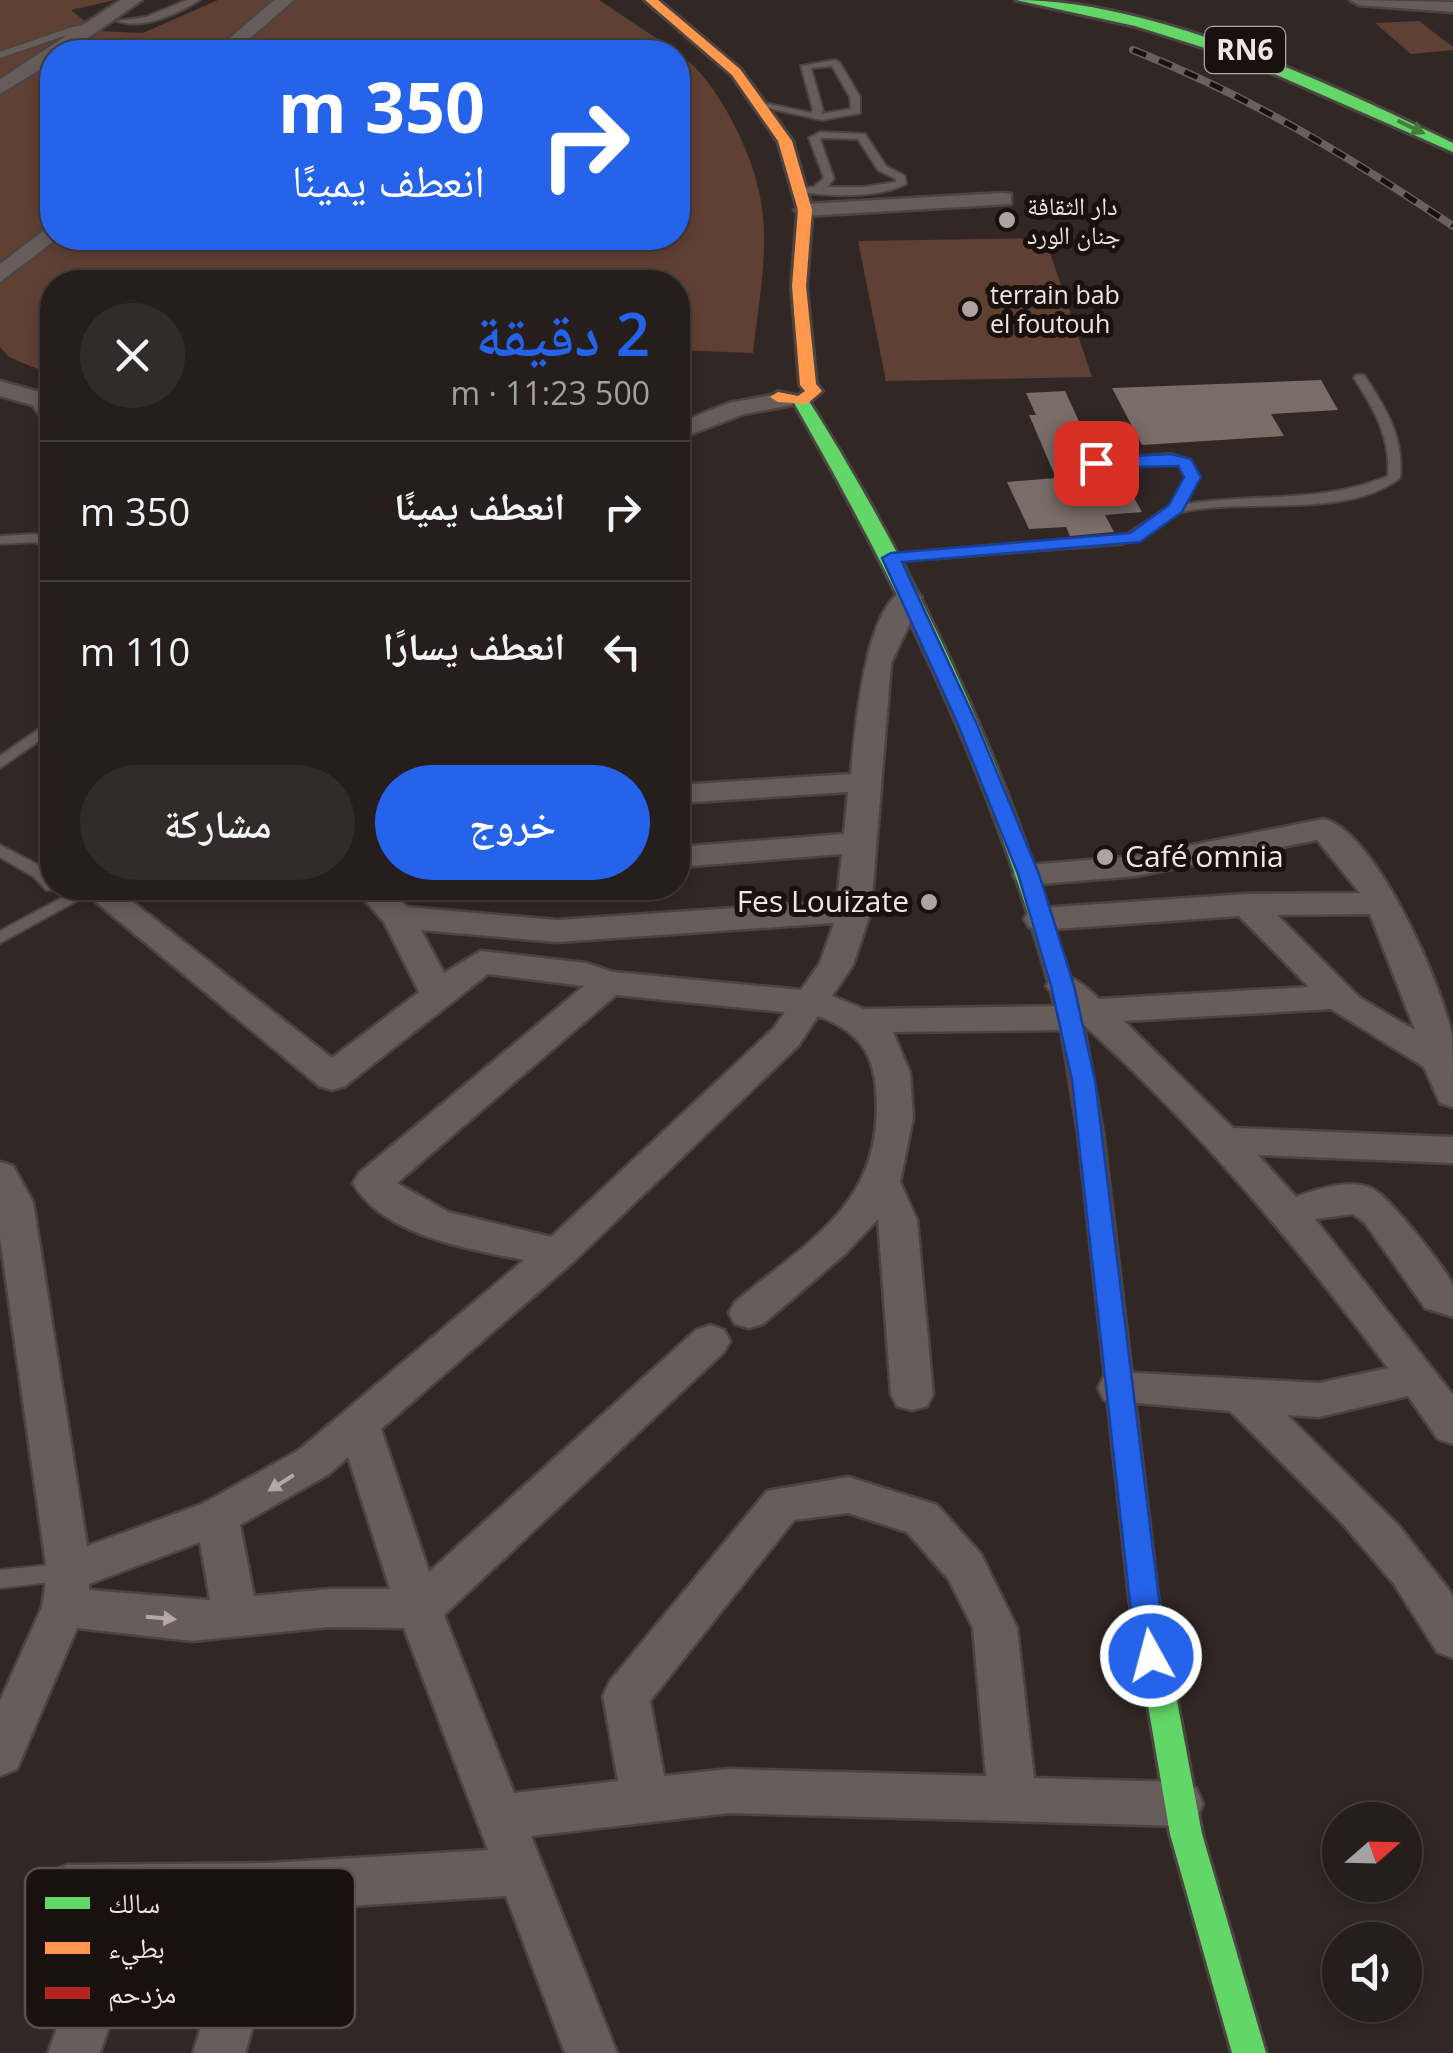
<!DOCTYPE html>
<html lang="ar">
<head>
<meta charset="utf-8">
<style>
	body { margin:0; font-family:"Open Sans","Noto Naskh Arabic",sans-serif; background:#312b29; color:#f1f3f6; direction:rtl; height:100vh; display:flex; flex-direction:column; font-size:38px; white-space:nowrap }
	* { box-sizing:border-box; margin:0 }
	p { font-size:32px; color:#a3a2a3 }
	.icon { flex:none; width:55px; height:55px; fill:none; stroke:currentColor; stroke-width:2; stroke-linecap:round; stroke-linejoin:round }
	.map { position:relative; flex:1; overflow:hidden; direction:ltr }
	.details { position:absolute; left:40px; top:270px; width:650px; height:630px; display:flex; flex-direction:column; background:#251e1c; border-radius:40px; box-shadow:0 5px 15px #0003,0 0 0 2px #423c3b; direction:rtl }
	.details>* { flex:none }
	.guide { position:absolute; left:40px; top:40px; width:650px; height:210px; border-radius:40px; box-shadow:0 5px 15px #0003,0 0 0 2px #423c3b; direction:rtl; background:#2563eb; color:#fff; overflow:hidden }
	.needle { width:65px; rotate:70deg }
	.fabs { position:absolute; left:1322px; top:1802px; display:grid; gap:20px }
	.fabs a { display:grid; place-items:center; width:100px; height:100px; border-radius:50%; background:#251e1c; box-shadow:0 5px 15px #0003,0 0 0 2px #423c3b; font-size:50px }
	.pin { position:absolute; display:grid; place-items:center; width:85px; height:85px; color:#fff; margin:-42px; border-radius:20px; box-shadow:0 5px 15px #0006 }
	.me { position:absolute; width:110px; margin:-55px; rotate:353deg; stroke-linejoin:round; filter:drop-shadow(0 0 8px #0008) }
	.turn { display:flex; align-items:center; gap:35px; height:210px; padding:0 40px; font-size:45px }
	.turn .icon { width:130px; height:130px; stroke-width:2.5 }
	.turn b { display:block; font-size:70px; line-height:85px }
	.round { display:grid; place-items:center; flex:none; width:105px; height:105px; border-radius:52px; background:#312b29 }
	.overview { display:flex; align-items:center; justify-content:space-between; height:170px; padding:0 40px }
	h1 { font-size:60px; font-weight:600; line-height:75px; color:#2563eb }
	.primary-button { display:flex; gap:20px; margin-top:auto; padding:20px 40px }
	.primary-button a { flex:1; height:115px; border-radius:60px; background:#2563eb; color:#fff; font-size:40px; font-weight:600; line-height:115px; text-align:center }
	.primary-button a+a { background:#312b29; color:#f1f3f6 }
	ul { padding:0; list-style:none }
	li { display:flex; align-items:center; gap:30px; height:140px; padding:0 40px; border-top:2px solid #423c3b }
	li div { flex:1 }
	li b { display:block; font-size:38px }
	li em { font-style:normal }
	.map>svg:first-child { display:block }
	.green { fill:#614034 }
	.building { fill:#7b6e69 }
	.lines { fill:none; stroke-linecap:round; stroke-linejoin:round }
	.lane-casing { stroke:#4c4441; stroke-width:4 }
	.street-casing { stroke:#4c4441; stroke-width:5 }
	.fast-casing { stroke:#4c4441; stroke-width:6 }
	.slow-casing { stroke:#4c4441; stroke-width:6 }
	.jam-casing { stroke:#4c4441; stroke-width:6 }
	.lane { fill:#675e5b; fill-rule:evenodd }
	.street { fill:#675e5b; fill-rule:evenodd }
	.fast { fill:#63d668; fill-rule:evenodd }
	.slow { fill:#ff974d; fill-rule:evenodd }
	.jam { fill:#b3261e; fill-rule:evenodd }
	.rail-casing { stroke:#68625f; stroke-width:8 }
	.rail { stroke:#19110e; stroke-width:5; stroke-dasharray:14; stroke-linecap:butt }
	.oneway { fill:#427d40 }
	.oneway2 { fill:#b3a8a5 }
	.route { fill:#2563eb; stroke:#184099; stroke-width:2.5 }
	.poi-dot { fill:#aea39f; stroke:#19110e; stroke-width:4 }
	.labels { text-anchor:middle; stroke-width:10; stroke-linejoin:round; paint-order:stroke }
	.far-poi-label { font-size:25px; fill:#f1e5e1; stroke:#19110e; text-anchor:start }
	.shield { fill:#19110e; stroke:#b0a5a2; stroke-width:2.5 }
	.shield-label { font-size:28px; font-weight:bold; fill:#f1e5e1 }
	.poi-label { font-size:30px; fill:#f1e5e1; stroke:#19110e; text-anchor:start }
	.key { fill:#19110e; stroke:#5a514d; stroke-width:2.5 }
	.key-label { font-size:28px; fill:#f1e5e1 }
</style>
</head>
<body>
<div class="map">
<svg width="1453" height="2053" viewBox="0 0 1453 2053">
	<rect width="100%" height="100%" fill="#312825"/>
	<!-- green -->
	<g class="green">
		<path d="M 0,0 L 115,0 L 71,10 L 97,31 L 143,33 L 218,0 L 599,0 L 677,52 L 52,52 L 52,238 L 678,238 L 678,53 C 702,70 717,93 731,119 C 779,210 764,256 753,353 L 678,350 L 678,282 L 52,282 L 52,375 L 9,357 L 0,347 L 0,282 L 4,279 L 0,277 Z"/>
		<path d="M 1419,21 L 1453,47 L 1453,50 L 1411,54 L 1375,23 Z"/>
		<path d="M 1045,238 L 1092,377 L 886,381 L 858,241 Z"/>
	</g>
	<!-- building -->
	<g class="building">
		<path d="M 1321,380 L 1338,410 L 1271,414 L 1284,436 L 1142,445 L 1112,388 Z"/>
		<path d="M 1065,391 L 1095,456 L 1087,462 L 1094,479 L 1110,488 L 1128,487 L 1142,512 L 1105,515 L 1114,532 L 1070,536 L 1066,527 L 1029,529 L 1007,482 L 1056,478 L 1029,415 L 1036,415 L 1026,393 Z"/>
	</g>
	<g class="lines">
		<!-- lane casing -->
		<g class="lane-casing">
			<g id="lane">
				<path d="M 187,0 L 200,0 C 177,14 143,30 117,21 L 146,17 Z"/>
				<path d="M 95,24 L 100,27 L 98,29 L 76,32 L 0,58 L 0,52 L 72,27 Z"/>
				<path d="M 835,60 L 840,63 L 860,97 L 860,113 L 822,120 L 759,106 L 764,103 L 811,113 L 813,110 L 801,66 ZM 832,66 L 850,97 L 851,109 L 821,114 L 823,111 L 811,68 Z"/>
				<path d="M 820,132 L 865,134 L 886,166 L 905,176 L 906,184 C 877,199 831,196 798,192 L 798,188 L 814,187 L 824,178 L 809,138 ZM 822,138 L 858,139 L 878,170 L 896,179 L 896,182 L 864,187 L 827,187 L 834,179 L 820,139 Z"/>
				<path d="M 1356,375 L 1364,375 C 1386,408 1404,437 1400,478 C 1345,520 1247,497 1182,512 C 1160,517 1146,538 1122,544 L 891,562 L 884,558 L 891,554 L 1126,535 L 1170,506 L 1187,477 L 1180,466 L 1170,462 L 1105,466 L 1109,478 L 1103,482 L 1097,478 L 1091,463 L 1097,459 L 1171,454 L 1190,460 L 1199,477 L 1185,504 C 1254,493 1322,504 1388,476 C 1391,438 1374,409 1354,378 Z"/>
				<path d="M 35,534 L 52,540 L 52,548 L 34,542 L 0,544 L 0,536 Z"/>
				<path d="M 52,720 L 52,732 L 0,768 L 0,756 Z"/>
				<path d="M 0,845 L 46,869 L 52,877 L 52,888 L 59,888 L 58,890 L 46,890 L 34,877 L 0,857 Z"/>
				<path d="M 80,888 L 100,888 L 0,943 L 0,931 Z"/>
				<path d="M 69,1563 L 77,1565 L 80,1572 L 77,1579 L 0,1588 L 0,1570 Z"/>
			</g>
		</g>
		<!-- street casing -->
		<g class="street-casing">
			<g id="street">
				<path d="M 121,0 L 142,0 L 68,52 L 52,52 L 52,62 L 0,94 L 0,79 Z"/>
				<path d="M 274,0 L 294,0 L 234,52 L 214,52 Z"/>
				<path d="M 1350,0 L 1453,2 L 1453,12 L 1359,5 Z"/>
				<path d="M 1003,193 L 1011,194 L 1011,204 L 805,216 L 794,210 L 805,204 Z"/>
				<path d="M 52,224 L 52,238 L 58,238 L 0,282 L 0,264 Z"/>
				<path d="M 0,381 L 50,395 L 52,421 L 43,419 L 32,405 L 0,396 Z"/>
				<path d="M 783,393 L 792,395 L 795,400 L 792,405 L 744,414 L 678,439 L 678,423 L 729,403 Z"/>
				<path d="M 908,589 L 922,597 L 891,663 L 871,911 L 853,965 L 832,996 L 864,1009 L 1064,1006 L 1046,986 L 1051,978 C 1073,972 1083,985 1099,999 L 1309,987 L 1239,916 L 1041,930 L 1029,927 L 1024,919 L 1029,911 L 1041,908 L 1247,894 L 1360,893 L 1317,840 L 1136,876 L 1029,885 L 1018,882 L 1013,875 L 1018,868 L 1029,865 L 1136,856 L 1324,819 C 1377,833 1442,985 1452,1036 C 1453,1058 1453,1084 1453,1107 L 1440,1103 L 1424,1067 L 1331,1009 L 1124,1021 L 1233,1128 L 1453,1137 L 1453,1163 L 1258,1155 L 1296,1197 C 1317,1189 1351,1178 1373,1189 C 1388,1196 1447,1269 1453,1286 C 1453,1294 1453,1308 1453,1317 L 1425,1308 L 1365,1223 L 1353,1214 L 1315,1219 L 1453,1395 L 1453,1444 L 1438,1439 L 1408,1396 L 1319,1417 L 1287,1415 L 1399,1526 L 1449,1590 L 1453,1597 L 1453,1658 L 1437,1652 L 1394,1584 L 1341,1522 L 1230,1411 L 1104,1400 L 1098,1388 L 1104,1376 L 1118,1372 L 1319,1383 L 1388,1368 C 1296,1245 1197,1127 1083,1024 L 1069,1030 L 893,1032 L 910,1073 L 913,1118 L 900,1182 L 917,1220 L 933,1394 L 927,1406 L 912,1410 L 897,1406 L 891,1394 L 878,1219 L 845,1254 L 763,1324 L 749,1328 L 735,1324 L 729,1313 L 735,1302 C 812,1238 885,1203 876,1089 C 873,1049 855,1030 818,1016 L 798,1046 L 572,1263 L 381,1429 L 429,1572 L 696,1330 L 710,1325 L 724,1330 L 730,1341 L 724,1352 L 444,1615 L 514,1793 L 618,1781 L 603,1696 L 610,1681 L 767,1491 L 848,1477 L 937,1505 L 981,1554 L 1017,1628 L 1034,1778 L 1179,1782 L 1196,1788 L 1203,1804 L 1196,1820 L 1179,1826 L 729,1813 L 531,1836 L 617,2053 L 565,2053 L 506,1896 L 287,1910 L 245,2053 L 193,2053 L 237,1911 L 149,1912 L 100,2053 L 48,2053 L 99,1912 L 67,1913 L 50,1906 L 42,1889 L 50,1872 L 67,1865 L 269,1863 L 488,1850 L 404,1628 L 330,1627 L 192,1641 L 77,1628 L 17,1769 L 0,1776 L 0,1701 L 42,1607 L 47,1572 L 0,1237 L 0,1162 L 13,1166 L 33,1202 L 87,1546 L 202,1504 L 299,1450 L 524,1260 C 470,1249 383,1236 353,1183 L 359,1173 L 584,986 L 488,974 L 345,1086 L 332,1090 L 319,1086 L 79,888 L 115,888 L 332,1058 L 419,992 L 384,922 L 354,888 L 388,888 L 407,907 L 557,920 L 837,901 L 842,854 L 678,867 L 678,847 L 844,834 L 848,792 L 678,803 L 678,785 L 851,774 C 855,735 864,600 908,589 ZM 1370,914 L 1415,1030 L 1360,998 L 1277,915 ZM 834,923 L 820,963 L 801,990 L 613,972 L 585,963 L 481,951 L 444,973 L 421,930 L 557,942 ZM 616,995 L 785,1012 L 774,1028 L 551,1237 L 448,1212 L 397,1183 ZM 348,1457 L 390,1589 L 330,1589 L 254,1596 L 240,1525 L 329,1474 ZM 848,1513 L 907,1532 L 949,1580 L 973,1628 L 986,1776 L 729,1769 L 664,1776 L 650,1701 L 794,1520 ZM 200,1542 L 210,1600 L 89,1590 L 89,1584 Z"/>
			</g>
		</g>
		<!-- fast casing -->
		<g class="fast-casing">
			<g id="fast">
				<path d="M 1016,0 C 1154,0 1330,84 1453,143 L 1453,152 L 1240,59 L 1135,26 Z"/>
				<path d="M 795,398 L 807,398 C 931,593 1025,808 1084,1031 L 1081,1036 L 1073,1039 L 1062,1031 C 1003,801 911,607 793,401 Z"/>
				<path d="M 1144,1588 L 1154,1591 L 1158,1600 L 1202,1834 L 1266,2053 L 1232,2053 L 1170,1834 L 1130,1600 L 1134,1591 Z"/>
			</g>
		</g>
		<!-- slow casing -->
		<g class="slow-casing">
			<path id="slow" d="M 645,0 L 658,0 L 740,69 L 792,141 L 812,210 L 806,286 L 816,384 L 822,391 L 807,404 L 778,402 L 770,397 L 778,392 L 798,396 L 805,391 L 800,385 L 792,286 L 798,210 L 778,141 L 732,75 Z"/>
		</g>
		<!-- jam casing -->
		<g class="jam-casing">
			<path id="jam" d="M 1073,1023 L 1084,1031 L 1103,1136 L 1158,1600 L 1154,1609 L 1144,1612 L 1134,1609 L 1130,1600 L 1079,1136 L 1062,1031 Z"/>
		</g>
		<!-- lane -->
		<use href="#lane" class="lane"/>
		<!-- street -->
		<use href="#street" class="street"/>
		<!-- fast -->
		<use href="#fast" class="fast"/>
		<!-- slow -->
		<use href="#slow" class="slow"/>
		<!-- jam -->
		<use href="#jam" class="jam"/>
		<!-- rail casing -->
		<g class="rail-casing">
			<path id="rail" d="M 1133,50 C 1248,95 1351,158 1453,226"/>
		</g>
		<!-- rail -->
		<use href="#rail" class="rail"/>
	</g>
	<!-- one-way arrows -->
	<defs><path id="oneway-solid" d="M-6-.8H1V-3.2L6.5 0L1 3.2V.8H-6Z" transform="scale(2.5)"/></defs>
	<use class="oneway" href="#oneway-solid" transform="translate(1411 127) rotate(26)"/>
	<g class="oneway2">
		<use href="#oneway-solid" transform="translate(281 1483) rotate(148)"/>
		<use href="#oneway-solid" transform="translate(161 1618) rotate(5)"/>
	</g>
	<!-- route -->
	<path class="route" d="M 1171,454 L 1191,459 L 1201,477 L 1182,512 L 1140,542 L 902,562 L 976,722 L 1039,874 L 1074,986 L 1095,1080 L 1166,1656 L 1162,1665 L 1151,1669 L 1141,1665 L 1136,1656 L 1072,1080 L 1051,986 L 1018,874 L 957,722 L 882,558 L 891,553 L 1130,533 L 1169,505 L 1184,477 L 1178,466 L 1096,468 L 1088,463 L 1096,458 Z"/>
	<!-- markers -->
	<g class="poi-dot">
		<circle cx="1007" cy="220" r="10"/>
		<circle cx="970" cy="309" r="10"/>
		<circle cx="1105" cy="857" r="10"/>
		<circle cx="929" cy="902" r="10"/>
	</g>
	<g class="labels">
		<!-- far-poi labels -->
		<g class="far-poi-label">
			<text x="1027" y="215">دار الثقافة<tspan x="1027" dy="29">جنان الورد</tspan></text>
			<text x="990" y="304">terrain bab<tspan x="990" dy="29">el foutouh</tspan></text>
		</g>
		<!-- shield labels -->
		<rect class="shield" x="1205" y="27" width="80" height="46" rx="8"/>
		<g class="shield-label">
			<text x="1245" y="60">RN6</text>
		</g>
		<!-- poi labels -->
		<g class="poi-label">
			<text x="1125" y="867">Café omnia</text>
			<text x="909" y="912" text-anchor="end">Fes Louizate</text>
		</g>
	</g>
	<!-- legend -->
	<rect x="25" y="1868" width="330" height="160" rx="15" class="key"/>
	<rect x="45" y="1897" width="45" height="12" fill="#63d668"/>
	<rect x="45" y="1942" width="45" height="12" fill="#ff974d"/>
	<rect x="45" y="1987" width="45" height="12" fill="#b3261e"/>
	<g class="key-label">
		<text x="108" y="1913">سالك</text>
		<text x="108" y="1958">بطيء</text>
		<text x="108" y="2003">مزدحم</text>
	</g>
</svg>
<div class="fabs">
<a><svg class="needle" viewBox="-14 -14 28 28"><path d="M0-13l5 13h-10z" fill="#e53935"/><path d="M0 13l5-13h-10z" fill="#a3a2a3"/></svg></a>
<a><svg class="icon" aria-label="sound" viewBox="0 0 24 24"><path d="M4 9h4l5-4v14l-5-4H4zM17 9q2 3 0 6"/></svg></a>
</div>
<div class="pin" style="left:1096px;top:463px;background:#d93025"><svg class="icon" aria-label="arrive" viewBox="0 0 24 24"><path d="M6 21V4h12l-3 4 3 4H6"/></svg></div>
<svg class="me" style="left:1151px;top:1656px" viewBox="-20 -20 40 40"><circle r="17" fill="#2563eb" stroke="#fff" stroke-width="3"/><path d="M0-11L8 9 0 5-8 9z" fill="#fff"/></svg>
<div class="guide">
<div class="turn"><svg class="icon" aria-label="right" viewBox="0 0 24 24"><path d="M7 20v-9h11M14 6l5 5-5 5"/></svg><div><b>350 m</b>انعطف يمينًا</div></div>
</div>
<section class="details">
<div class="overview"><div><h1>2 دقيقة</h1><p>500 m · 11:23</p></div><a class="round"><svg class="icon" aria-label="close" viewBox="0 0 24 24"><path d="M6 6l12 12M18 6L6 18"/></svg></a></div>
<ul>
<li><svg class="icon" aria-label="right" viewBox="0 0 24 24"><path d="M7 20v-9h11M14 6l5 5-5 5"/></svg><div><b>انعطف يمينًا</b></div><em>350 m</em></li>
<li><svg class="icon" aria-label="left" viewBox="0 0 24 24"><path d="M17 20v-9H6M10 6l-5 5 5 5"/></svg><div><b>انعطف يسارًا</b></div><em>110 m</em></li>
</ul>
<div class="primary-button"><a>خروج</a><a>مشاركة</a></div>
</section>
</div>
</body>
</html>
